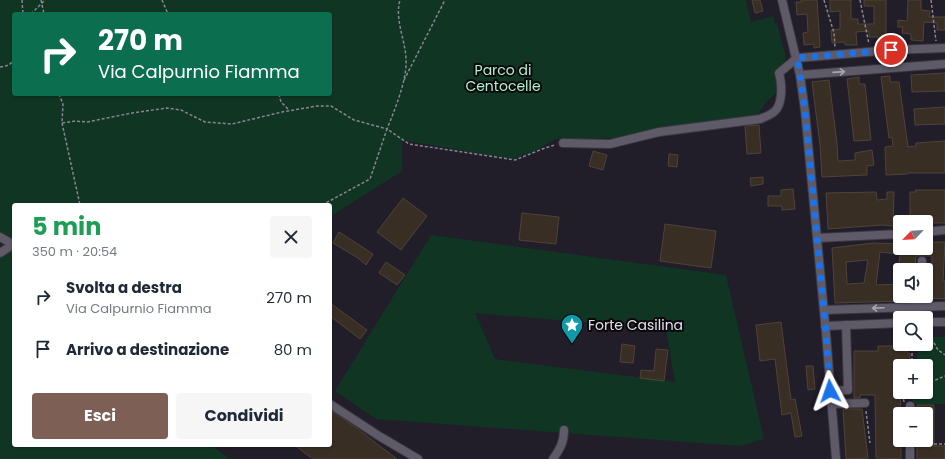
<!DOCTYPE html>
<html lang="it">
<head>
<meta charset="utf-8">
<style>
	body { margin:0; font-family:Poppins,sans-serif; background:#f6f6f7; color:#1f2937; height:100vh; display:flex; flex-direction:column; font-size:15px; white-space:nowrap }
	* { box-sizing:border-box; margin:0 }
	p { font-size:13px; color:#747a83 }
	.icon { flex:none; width:22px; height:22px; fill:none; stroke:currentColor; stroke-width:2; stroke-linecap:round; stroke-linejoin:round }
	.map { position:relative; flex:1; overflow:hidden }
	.sheet { position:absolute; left:12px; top:203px; width:320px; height:244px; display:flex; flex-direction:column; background:#fff; border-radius:4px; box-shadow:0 1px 3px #0004 }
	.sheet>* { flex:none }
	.guide { position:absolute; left:12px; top:12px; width:320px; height:84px; border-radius:4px; box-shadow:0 1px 3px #0004; background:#0b6e4f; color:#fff; overflow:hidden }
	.needle { width:26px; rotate:245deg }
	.controls { position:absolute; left:893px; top:215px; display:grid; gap:8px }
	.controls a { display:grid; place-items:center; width:40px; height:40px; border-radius:4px; background:#fff; box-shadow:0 1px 3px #0004; font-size:20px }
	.pin { position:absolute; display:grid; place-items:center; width:34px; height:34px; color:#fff; margin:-17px; border:2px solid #fff; border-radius:50%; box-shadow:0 1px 4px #0007 }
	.me { position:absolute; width:44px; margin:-22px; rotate:356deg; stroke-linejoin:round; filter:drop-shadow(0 0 3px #0008) }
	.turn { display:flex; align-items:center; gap:14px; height:84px; padding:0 20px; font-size:18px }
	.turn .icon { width:52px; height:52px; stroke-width:2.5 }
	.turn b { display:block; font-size:28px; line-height:34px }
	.round { display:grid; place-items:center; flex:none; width:42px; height:42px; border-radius:4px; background:#f6f6f7 }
	.overview { display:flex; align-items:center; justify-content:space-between; height:68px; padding:0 20px }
	h1 { font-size:24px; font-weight:700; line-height:30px; color:#1e9e55 }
	.button { display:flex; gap:8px; margin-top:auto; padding:8px 20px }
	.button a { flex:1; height:46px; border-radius:4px; background:#7d5f55; color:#fff; font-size:16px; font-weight:700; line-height:46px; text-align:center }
	.button a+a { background:#f6f6f7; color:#1f2937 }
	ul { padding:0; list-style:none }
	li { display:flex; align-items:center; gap:12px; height:52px; padding:0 20px }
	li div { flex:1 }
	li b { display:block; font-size:15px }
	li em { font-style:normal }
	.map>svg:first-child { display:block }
	.green { fill:#103623; fill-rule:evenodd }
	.building { fill:#392e24; stroke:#4f4339; fill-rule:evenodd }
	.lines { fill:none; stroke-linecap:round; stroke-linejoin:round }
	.minor-casing { stroke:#3b3741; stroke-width:10 }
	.path { stroke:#898590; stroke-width:1.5; stroke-dasharray:3 2; stroke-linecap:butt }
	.minor { stroke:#5f5a68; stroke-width:8 }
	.oneway { stroke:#a8a4b0 }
	.route { stroke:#1a73e8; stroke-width:7; stroke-dasharray:0 12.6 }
	.labels { text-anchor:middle; stroke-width:4; stroke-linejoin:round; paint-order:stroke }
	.park-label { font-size:14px; fill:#aff2cc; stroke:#0a080d }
	.poi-label { font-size:14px; fill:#e4e1ea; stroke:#0a080d; text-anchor:start }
</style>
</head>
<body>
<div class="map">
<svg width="945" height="459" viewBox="0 0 945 459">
	<rect width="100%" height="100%" fill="#211d29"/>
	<!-- green -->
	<g class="green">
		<path d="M 0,0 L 746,0 L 751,22 L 773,16 L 775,24 L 777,23 L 786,58 L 778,78 L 776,93 L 768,100 L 758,114 L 673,126 L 615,138 L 555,139 L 535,151 L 512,159 L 402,140 L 402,171 L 336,213 L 330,216 L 330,205 L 14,205 L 14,241 L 0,233 ZM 14,14 L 330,14 L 330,94 L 14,94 Z"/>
		<path d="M 431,235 L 726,275 L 764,439 L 740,446 L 376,419 L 335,391 ZM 475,313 L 666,329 L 675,382 L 495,359 Z"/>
		<path d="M 14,251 L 14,445 L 211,445 L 230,459 L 0,459 L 0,255 Z"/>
		<path d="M 926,337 L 945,337 L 945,404 L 913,404 L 913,392 L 926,392 L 926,366 L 914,366 L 914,361 L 917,360 L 918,351 L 926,351 Z"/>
	</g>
	<!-- building -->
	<g class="building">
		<path d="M 752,0 L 760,0 L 763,11 L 755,13 Z"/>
		<path d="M 801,0 L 817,0 L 820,47 L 814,48 L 814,44 L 804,45 L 803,33 L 808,32 L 807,14 L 797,15 L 796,2 L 801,2 Z"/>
		<path d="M 830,0 L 851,0 L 851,19 L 858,19 L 858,24 L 874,24 L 874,6 L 864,6 L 864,0 L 886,0 L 886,43 L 878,43 L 878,37 L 869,37 L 869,31 L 856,32 L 857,45 L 845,45 L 845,42 L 832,43 L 831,30 L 840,29 L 840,11 L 830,12 Z"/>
		<path d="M 908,0 L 921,0 L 921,10 L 930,11 L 929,17 L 945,17 L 945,30 L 937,30 L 937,23 L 924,22 L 923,41 L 911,40 L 911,34 L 902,33 L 903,27 L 898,27 L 898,20 L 907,21 Z"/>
		<path d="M 945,73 L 945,91 L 912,92 L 911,75 Z"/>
		<path d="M 890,76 L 890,82 L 899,82 L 908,147 L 916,146 L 916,143 L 945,141 L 945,173 L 908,173 L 908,174 L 886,175 L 885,147 L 893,146 L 892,137 L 889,138 L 881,77 Z"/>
		<path d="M 859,77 L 859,84 L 865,84 L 871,140 L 854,141 L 847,79 Z"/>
		<path d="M 829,80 L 837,143 L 838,161 L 855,160 L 855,153 L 872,150 L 874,165 L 867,166 L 867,175 L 822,177 L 820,145 L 812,82 Z"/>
		<path d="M 945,107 L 945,124 L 915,125 L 914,109 Z"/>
		<path d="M 757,125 L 759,125 L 761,153 L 747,154 L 745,126 Z"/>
		<path d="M 593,151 L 607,155 L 603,170 L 589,166 Z"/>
		<path d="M 669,154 L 678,155 L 677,167 L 668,166 Z"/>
		<path d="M 763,177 L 763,184 L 751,186 L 750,178 Z"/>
		<path d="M 793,189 L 795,209 L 782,210 L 782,206 L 768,206 L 768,196 L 781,196 L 781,190 Z"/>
		<path d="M 915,190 L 945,190 L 945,223 L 926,223 L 926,222 L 916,222 L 916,220 L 910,220 L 910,192 L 916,192 Z"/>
		<path d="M 876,192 L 877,200 L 887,199 L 887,192 L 894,192 L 893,226 L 882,225 L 828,229 L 826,193 Z"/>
		<path d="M 403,198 L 427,216 L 401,250 L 377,232 Z"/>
		<path d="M 522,213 L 559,217 L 556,244 L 519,240 Z"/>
		<path d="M 665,224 L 716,231 L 711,268 L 660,261 Z"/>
		<path d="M 339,232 L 373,254 L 366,265 L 358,258 L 333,243 Z"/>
		<path d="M 931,242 L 945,242 L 943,281 L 945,281 L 945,299 L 927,298 L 928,279 L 932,279 L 932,256 L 916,256 L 915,270 L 898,270 L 900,254 L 880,252 L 876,285 L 900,284 L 900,301 L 835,303 L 832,248 L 873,243 L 900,244 L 900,248 L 931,248 ZM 868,260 L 864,283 L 847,284 L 846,262 Z"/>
		<path d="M 386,262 L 405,275 L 397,285 L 379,273 Z"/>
		<path d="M 330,303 L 367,330 L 360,339 L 330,316 Z"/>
		<path d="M 781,322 L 791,400 L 795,399 L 802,436 L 795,437 L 791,413 L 782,415 L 775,359 L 760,361 L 756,325 Z"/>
		<path d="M 622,344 L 635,346 L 633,363 L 620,362 Z"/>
		<path d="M 878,346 L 900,346 L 910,354 L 910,366 L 900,366 L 901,459 L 876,458 L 875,395 L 860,395 L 860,398 L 854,398 L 854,351 L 878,351 Z"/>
		<path d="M 656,349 L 668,350 L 664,381 L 640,378 L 641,370 L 654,371 Z"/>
		<path d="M 806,366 L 813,366 L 815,389 L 808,390 Z"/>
		<path d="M 917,405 L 934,405 L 934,446 L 945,446 L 945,459 L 917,459 L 917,440 L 926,440 L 926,414 L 917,414 Z"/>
		<path d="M 843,409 L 862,409 L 868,458 L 846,459 Z"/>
		<path d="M 333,412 L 351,424 L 397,459 L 313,459 L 294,445 L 330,445 L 330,416 Z"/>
	</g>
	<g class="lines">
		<!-- minor casing -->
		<g class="minor-casing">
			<g id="minor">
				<path d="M 782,0 L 800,75 L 805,111 L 826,333 L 836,459"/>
				<path d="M 797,58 L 891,50 L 945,48"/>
				<path d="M 800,75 L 945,64"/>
				<path d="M 563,143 L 610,144 L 659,132 L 760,119 C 765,117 771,115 775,111 C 783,103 782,83 779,73 L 797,58"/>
				<path d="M 926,232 L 945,230"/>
				<path d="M 0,237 L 14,245"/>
				<path d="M 817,238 L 900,234"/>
				<path d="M 0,253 L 14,244"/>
				<path d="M 922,270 L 922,261"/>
				<path d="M 920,306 L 920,296"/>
				<path d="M 824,310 L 945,306"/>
				<path d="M 926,322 L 945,322"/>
				<path d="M 825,326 L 900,323"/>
				<path d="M 830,391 L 848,390 L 846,325"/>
				<path d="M 330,404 L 379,436 L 418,459"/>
				<path d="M 832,404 L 865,403"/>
				<path d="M 910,414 L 910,406"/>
				<path d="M 553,459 C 560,449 564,442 564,430"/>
				<path d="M 910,459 L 910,440"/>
			</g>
		</g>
		<!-- path -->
		<g class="path">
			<path d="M 22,0 L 23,14"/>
			<path d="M 41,0 L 44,14"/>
			<path d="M 162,0 L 168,14"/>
			<path d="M 824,0 L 834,33 L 835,47"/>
			<path d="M 860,0 L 869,44"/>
			<path d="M 931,0 L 936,41"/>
			<path d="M 31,14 L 45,0"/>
			<path d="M 0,67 C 7,66 11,65 14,59"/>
			<path d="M 404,80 L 445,0"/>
			<path d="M 59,94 L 63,104 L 62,123 L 75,121 L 87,122 L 132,113 L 167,108 L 181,110 L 205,122 L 232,124 L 282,112 L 317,106 L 331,106 L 354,120 L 387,129 C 394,112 406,82 406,64 C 407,42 394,21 400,0"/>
			<path d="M 279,94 L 281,102 L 289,110"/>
			<path d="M 62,123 L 80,205"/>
			<path d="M 322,205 L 370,179 L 387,129 L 409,144 L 515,160 L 545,148 L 555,145"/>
			<path d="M 929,334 L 938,350 L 945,355"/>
			<path d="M 912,366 L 912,344"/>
			<path d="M 926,384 L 945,376"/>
			<path d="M 904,402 L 903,396 L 911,396 L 911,392"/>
			<path d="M 866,411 L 870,443"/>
			<path d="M 934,444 L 945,444"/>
		</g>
		<!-- minor -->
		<use href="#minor" class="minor"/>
	</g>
	<!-- one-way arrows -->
	<defs><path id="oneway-shaft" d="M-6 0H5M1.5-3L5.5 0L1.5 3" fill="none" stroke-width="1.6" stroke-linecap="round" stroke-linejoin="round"/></defs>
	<g class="oneway">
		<use href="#oneway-shaft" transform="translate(839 72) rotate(-4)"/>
		<use href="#oneway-shaft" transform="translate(878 308) rotate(178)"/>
	</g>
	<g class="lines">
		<!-- route -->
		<path class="route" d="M 830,391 L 826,333 L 805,111 L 800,74 L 797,58 L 891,50"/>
	</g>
	<!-- icons -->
	<defs>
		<g id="sight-pin" transform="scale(1.15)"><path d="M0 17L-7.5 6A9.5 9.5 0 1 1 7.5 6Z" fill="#0f9aa8" stroke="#0a080d"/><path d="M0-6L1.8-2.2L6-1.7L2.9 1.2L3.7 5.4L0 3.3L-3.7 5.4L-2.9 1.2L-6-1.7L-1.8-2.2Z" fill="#fff"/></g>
	</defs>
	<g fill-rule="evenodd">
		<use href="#sight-pin" x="572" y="325"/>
	</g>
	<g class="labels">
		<!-- park labels -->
		<g class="park-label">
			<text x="503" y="75">Parco di<tspan x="503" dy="16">Centocelle</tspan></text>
		</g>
		<!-- poi labels -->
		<g class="poi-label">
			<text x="588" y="330">Forte Casilina</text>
		</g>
	</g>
</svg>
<div class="controls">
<a><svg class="needle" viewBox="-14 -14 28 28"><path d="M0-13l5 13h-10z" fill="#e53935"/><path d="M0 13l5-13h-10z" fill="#747a83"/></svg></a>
<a><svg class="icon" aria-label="sound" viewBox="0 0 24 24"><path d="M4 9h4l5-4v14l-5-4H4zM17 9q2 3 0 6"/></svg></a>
<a><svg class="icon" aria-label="search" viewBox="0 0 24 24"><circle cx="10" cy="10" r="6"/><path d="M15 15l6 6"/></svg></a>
<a>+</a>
<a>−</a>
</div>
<div class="pin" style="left:891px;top:50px;background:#d93025"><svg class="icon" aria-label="arrive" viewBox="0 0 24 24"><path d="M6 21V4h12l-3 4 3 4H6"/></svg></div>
<svg class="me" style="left:830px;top:391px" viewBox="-20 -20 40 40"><path d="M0-17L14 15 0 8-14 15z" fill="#1a73e8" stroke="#fff" stroke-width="4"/></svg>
<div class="guide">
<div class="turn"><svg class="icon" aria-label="right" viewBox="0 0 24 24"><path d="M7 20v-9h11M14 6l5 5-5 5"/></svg><div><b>270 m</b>Via Calpurnio Fiamma</div></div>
</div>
<section class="sheet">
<div class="overview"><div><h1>5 min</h1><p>350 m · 20:54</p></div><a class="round"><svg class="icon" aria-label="close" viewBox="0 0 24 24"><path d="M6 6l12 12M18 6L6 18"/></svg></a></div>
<ul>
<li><svg class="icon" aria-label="right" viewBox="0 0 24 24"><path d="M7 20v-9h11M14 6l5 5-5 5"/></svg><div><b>Svolta a destra</b><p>Via Calpurnio Fiamma</p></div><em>270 m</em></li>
<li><svg class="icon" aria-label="arrive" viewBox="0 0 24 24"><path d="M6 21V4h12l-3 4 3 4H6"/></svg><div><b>Arrivo a destinazione</b></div><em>80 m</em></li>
</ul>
<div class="button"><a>Esci</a><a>Condividi</a></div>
</section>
</div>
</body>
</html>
